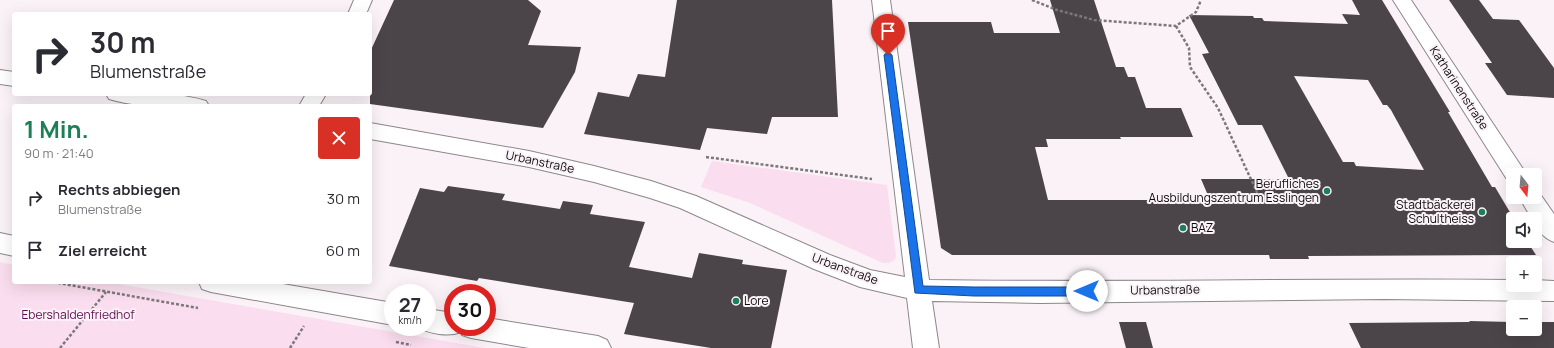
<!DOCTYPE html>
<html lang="de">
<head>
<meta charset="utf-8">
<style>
	body { margin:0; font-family:Manrope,sans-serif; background:#f2f2f3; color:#2b2b33; height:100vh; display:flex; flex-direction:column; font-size:15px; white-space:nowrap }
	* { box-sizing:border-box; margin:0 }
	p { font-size:13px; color:#7c7c81 }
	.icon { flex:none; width:22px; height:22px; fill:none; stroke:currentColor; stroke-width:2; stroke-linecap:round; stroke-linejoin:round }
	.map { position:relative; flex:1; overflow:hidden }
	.sheet { position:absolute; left:12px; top:104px; width:360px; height:180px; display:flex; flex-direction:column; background:#fff; border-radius:4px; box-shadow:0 4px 16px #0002 }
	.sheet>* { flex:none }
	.banner { position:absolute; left:12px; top:12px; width:360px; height:84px; border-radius:4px; box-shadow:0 4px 16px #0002; background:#fff; color:#2b2b33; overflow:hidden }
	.needle { width:26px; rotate:164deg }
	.buttons { position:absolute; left:1506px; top:168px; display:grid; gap:8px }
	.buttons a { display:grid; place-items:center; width:36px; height:36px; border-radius:4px; background:#fff; box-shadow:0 4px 16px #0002; font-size:20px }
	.speed { position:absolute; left:384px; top:284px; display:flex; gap:8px; font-size:20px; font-weight:700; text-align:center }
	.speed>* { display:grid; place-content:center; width:52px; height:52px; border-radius:50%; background:#fff; box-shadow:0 4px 16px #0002; line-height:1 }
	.speed small { font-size:10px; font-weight:400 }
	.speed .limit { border:6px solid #d22; background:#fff; color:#111 }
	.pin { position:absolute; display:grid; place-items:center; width:34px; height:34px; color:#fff; margin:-41px -17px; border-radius:50% 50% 50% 0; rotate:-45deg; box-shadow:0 0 4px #0007 }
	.pin .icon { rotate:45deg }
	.me { position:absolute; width:44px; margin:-22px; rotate:270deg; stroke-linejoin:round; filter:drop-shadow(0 0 3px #0008) }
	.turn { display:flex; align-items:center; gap:14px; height:84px; padding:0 12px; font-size:18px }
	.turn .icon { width:52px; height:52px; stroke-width:2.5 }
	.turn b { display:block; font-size:28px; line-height:34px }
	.round { display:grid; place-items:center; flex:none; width:42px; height:42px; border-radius:4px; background:#f2f2f3 }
	.head { display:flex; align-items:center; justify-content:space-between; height:68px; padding:0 12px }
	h1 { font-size:24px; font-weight:700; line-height:30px; color:#1c7f57 }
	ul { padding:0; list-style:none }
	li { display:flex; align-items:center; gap:12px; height:52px; padding:0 12px }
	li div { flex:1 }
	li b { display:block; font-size:15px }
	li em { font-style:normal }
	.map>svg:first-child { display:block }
	.green { fill:#faddee }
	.building { fill:#4b4448; fill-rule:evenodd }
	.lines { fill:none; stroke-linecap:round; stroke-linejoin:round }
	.minor-casing { stroke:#8d868a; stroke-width:2 }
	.path { stroke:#7c777a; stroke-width:2.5; stroke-dasharray:3 2; stroke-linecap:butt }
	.minor { fill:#fff; fill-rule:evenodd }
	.route { fill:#1a73e8; stroke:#114b97 }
	.poi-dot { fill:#1c7f57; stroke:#faf2f7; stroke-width:1.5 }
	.labels { text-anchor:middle; stroke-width:4; stroke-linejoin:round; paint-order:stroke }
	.street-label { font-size:12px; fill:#0d0b0c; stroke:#faf2f7 }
	.poi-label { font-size:12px; fill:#0d0b0c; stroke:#faf2f7; text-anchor:end }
	.park-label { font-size:12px; fill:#620c4d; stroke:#faf2f7 }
</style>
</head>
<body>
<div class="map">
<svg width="1554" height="348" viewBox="0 0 1554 348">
	<rect width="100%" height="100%" fill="#faf2f7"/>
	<!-- green -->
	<g class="green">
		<path d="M 712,161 L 887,185 L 896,257 C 893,263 890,263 883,263 L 750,203 L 701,187 Z"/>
		<path d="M 0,262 L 14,265 L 14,282 L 107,282 L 485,348 L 0,348 Z"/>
	</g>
	<!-- building -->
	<g class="building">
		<path d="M 394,0 L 528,0 L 541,11 L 528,45 L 581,47 L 575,72 L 543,128 L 370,104 L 370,52 Z"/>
		<path d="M 677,0 L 832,0 L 838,117 L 772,117 L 767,134 L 707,128 L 700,150 L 584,134 L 598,92 L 629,97 L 638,74 L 665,77 Z"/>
		<path d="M 1050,0 L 1094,0 L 1116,67 L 1124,67 L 1128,77 L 1135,77 L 1146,108 L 1181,108 L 1193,137 L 1120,137 L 1121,139 L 1046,139 L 1048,147 L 1035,147 L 1048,200 L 1210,200 L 1201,179 L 1289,179 L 1262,125 L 1238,125 L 1202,54 L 1209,53 L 1189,15 L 1253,16 L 1254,18 L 1262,18 L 1264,21 L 1348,24 L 1342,14 L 1360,15 L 1352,0 L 1382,0 L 1450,112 L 1448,112 L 1492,187 L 1495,187 L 1514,219 L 1513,241 L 1527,241 L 1536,255 L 1308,256 L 1309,259 L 1270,259 L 1269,255 L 952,255 L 941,248 L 908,22 L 991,22 L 994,33 L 1060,33 ZM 1294,76 L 1368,80 L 1383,105 L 1387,105 L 1391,110 L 1424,170 L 1356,166 L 1354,162 L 1343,162 Z"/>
		<path d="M 1449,0 L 1479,0 L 1493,19 L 1519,20 L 1554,68 L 1554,98 L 1507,95 L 1485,63 L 1492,63 Z"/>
		<path d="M 448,186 L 505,194 L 502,200 L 560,209 L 563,201 L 593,205 L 590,214 L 645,222 L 629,267 L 692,278 L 699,253 L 743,260 L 742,264 L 787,270 L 771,348 L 711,348 L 624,334 L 634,303 L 479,278 L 477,281 L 389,266 L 420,188 L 444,192 Z"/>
		<path d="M 1469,321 L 1513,322 L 1513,329 L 1535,329 L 1535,322 L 1554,322 L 1554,348 L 1361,348 L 1349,323 L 1470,322 Z"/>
		<path d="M 1119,322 L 1146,322 L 1153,348 L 1126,348 Z"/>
	</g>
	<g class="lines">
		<!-- minor casing -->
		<g class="minor-casing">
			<g id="minor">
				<path d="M 354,0 L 372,0 L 366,14 L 348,14 Z"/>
				<path d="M 872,0 L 890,0 L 929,280 C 1124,283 1318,278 1513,280 L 1513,285 L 1535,285 L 1535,280 L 1554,281 L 1554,301 L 1384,299 L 1040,303 L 932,301 L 939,348 L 913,348 L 907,298 L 860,287 L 814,269 L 680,208 L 650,198 L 594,182 L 529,167 L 370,139 L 370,123 L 529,151 L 594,166 L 651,181 L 696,196 L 830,255 L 870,270 L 905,277 Z"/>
				<path d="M 1393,0 L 1411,0 L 1527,175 L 1513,175 L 1513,182 L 1508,181 Z"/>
				<path d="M 0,70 L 14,72 L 14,86 L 0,84 Z"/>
				<path d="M 106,94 C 139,94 174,91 206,101 L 209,106 C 176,106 141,109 109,99 Z"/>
				<path d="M 306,94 L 326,94 L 319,106 L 299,106 Z"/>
				<path d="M 1535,190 L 1538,191 L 1554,214 L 1554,242 C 1545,239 1535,229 1535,219 L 1532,219 L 1519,197 L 1535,197 Z"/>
				<path d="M 0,233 L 14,236 L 14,256 L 0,253 Z"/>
				<path d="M 199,282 L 271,282 L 393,303 L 393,325 L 211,292 L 202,289 Z"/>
				<path d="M 427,309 L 453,313 L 453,327 L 487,327 L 487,318 L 598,336 L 607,340 L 611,348 L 529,348 L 471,338 L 462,335 L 461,332 C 449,337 429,334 418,327 L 427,327 Z"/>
			</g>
		</g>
		<!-- path -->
		<g class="path">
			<path d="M 1032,0 L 1057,10 L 1094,20 L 1176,26 L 1196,12 L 1201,0"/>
			<path d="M 1176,26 L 1189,48 L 1190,67 L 1218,108 L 1261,201"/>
			<path d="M 706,157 L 872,179"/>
			<path d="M 53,282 L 198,308"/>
			<path d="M 396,342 L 411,345"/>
			<path d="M 60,348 L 106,292"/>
			<path d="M 290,348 L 304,326"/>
		</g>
		<!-- minor -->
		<use href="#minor" class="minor"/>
	</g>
	<!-- route -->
	<path class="route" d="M 888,52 L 892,55 L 923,286 L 974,287 L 1087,287 L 1091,288 L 1092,291 L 1091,294 L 1087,296 L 974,296 L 915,293 L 884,55 Z"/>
	<!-- markers -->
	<g class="poi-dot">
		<circle cx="1327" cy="191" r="4"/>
		<circle cx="1482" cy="212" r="4"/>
		<circle cx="1183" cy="228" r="4"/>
		<circle cx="736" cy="301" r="4"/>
	</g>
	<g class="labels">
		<!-- street labels -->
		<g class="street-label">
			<text transform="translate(1459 88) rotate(57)" y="4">Katharinenstraße</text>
			<text transform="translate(540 162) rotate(12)" y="4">Urbanstraße</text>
			<text transform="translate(845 269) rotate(20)" y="4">Urbanstraße</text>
			<text transform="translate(1165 290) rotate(-1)" y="4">Urbanstraße</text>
		</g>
		<!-- poi labels -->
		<g class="poi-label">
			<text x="1319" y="188">Berufliches<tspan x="1319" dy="14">Ausbildungszentrum Esslingen</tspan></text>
			<text x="1474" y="209">Stadtbäckerei<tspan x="1474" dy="14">Schultheiss</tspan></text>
			<text x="1191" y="232" text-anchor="start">BAZ</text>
			<text x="744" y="305" text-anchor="start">Lore</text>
		</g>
		<!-- park labels -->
		<g class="park-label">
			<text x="78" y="319">Ebershaldenfriedhof</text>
		</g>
	</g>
</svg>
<div class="buttons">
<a><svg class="needle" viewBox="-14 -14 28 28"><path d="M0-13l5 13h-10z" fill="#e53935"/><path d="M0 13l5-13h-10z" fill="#7c7c81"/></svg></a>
<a><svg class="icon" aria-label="sound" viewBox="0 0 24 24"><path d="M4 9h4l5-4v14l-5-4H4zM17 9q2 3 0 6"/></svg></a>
<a>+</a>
<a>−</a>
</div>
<div class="speed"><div>27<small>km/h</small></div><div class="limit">30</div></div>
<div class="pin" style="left:888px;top:55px;background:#d93025"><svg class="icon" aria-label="arrive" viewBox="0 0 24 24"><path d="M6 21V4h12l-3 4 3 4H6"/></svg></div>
<svg class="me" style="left:1087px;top:291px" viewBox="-20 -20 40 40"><circle r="19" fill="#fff"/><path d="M0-13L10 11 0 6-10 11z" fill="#1a73e8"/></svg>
<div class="banner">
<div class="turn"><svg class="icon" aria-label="right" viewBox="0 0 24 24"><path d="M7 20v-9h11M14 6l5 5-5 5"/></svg><div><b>30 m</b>Blumenstraße</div></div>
</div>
<section class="sheet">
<div class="head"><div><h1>1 Min.</h1><p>90 m · 21:40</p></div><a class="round" style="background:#d93025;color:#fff"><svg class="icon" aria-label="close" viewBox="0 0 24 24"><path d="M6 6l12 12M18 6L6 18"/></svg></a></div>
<ul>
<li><svg class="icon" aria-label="right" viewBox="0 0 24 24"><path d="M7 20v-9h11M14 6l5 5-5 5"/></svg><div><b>Rechts abbiegen</b><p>Blumenstraße</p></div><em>30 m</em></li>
<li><svg class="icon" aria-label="arrive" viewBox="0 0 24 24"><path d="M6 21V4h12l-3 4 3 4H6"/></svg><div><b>Ziel erreicht</b></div><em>60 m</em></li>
</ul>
</section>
</div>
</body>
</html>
